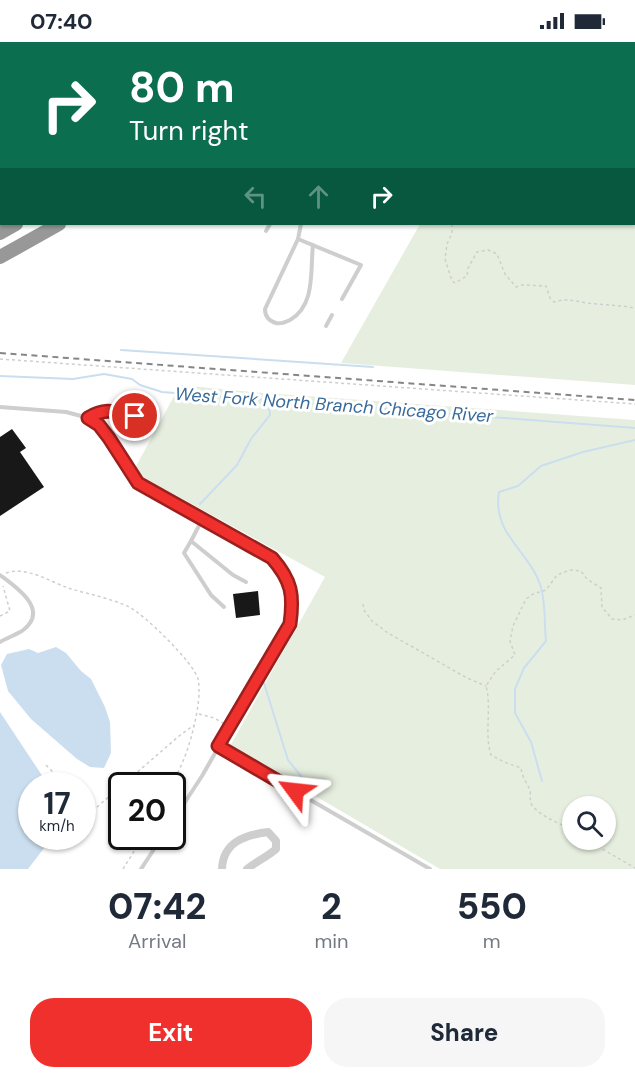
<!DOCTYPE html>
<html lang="en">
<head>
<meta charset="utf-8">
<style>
	body { margin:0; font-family:"DM Sans",sans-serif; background:#f6f6f7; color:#1f2937; height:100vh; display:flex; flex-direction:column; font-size:22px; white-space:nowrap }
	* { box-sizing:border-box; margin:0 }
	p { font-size:20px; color:#747a83 }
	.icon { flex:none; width:33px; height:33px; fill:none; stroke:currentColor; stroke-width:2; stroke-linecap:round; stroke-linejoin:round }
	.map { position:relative; height:827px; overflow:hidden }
	.sheet { display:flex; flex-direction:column; background:#fff; flex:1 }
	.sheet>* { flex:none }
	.guide { position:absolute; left:0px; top:0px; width:636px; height:183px; box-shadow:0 2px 4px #0004; background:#0b6e4f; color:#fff; overflow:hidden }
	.buttons { position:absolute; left:562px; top:754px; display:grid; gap:12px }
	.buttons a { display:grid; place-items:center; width:54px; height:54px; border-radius:50%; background:#fff; box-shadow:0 2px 4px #0004; font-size:30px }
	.speed { position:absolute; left:18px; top:730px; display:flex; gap:12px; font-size:30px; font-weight:700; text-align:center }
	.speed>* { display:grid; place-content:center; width:78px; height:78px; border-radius:50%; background:#fff; box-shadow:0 2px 4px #0004; line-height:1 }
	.speed small { font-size:15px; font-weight:400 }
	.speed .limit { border:3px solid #111; border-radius:9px; background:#fff; color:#111 }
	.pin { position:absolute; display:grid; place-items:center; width:51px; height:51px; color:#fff; margin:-26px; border:3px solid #fff; border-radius:50%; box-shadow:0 2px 6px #0007 }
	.me { position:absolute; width:66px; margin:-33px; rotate:300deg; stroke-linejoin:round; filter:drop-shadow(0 0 4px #0008) }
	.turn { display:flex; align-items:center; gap:21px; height:126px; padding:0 30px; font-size:27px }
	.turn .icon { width:78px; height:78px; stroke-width:2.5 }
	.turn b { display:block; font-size:42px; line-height:51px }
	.lanes { display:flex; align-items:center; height:57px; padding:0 30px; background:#0003; justify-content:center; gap:30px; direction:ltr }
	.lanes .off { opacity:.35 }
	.eta { display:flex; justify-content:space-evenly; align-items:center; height:102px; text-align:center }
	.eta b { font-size:36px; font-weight:800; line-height:42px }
	.action { display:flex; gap:12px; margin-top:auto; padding:12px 30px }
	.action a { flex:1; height:69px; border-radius:24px; background:#ef302c; color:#fff; font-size:24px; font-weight:800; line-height:69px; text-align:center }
	.action a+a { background:#f6f6f7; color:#1f2937 }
	.status { display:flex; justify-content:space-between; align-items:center; height:42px; padding:0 30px; background:#fff; direction:ltr }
	.status svg { height:16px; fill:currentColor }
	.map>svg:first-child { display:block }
	.green { fill:#e6efdf; fill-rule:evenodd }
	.water { fill:#cbdeef }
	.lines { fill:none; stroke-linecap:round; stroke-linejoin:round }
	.stream { stroke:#cbdeef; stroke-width:2 }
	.building { fill:#181818 }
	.path { stroke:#cecece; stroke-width:1.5; stroke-dasharray:3 3; stroke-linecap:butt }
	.service { stroke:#cecece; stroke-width:4 }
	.minor { stroke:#cecece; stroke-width:8 }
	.motorway { stroke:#989898; stroke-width:14 }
	.rail { stroke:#868686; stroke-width:2; stroke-dasharray:6 4.5; stroke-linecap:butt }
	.route-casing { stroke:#9b1f1d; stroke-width:15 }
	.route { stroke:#ef302c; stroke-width:10 }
	.labels { text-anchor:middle; stroke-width:6; stroke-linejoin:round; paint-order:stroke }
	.water-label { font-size:18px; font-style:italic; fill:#396b9a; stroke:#fff }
</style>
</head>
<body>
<div class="status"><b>07:40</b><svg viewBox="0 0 49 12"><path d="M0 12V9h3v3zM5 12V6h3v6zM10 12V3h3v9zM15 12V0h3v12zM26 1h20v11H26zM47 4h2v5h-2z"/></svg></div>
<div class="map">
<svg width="635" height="827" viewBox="0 0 635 827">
	<rect width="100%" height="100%" fill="#fff"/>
	<!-- green -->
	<g class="green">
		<path d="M 523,0 L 635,0 L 635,343 L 341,321 L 420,182 L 634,182 L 634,2 L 522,1 Z"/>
		<path d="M 180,343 L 252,350 L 635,378 L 635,827 L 440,827 L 230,704 L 325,535 L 133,430 ZM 573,765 L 606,765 L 606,798 L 573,798 Z"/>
	</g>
	<!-- water -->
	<g class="water">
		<path d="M 56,605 L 66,611 L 81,629 L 91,637 L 105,665 L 110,680 L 111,711 L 104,726 L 90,725 L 77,717 L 31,677 L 8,649 L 1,623 L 7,612 L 29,607 L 38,611 Z"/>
		<path d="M 0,670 L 49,744 L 32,744 L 32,795 L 51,795 L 48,801 L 28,827 L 0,827 Z"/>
	</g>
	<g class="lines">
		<!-- stream -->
		<g class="stream">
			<path d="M 256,2 L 258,0"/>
			<path d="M 0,148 L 2,147"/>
			<path d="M 121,308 L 373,325"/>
			<path d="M 0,334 L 73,337 L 104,332 L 132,337 L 140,343 L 162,350 L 635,386"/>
			<path d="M 200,462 L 237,423 L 251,397 L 270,373 L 269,365"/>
			<path d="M 267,632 L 263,638 L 288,718 L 309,744"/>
			<path d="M 542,739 L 531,700 L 515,671 L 515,647 L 524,626 L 546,599 C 544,582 546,559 540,542 C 528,508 492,492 499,450 L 518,444 L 541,424 L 583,410 L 635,398"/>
		</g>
	</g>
	<!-- building -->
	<g class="building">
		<path d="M 12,387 L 26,406 L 20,410 L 44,445 L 0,474 L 0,395 Z"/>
		<path d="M 258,549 L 260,573 L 236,576 L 233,552 Z"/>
	</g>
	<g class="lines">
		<!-- path -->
		<g class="path">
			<path d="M 558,2 L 561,0"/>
			<path d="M 452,182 L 452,191 L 447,202 L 445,217 L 452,239 L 455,241 L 467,234 L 468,226 L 477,210 L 488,208 L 497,212 L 505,232 L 516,245 L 522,243 L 546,244 L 550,256 L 554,260 C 567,256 575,259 587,261 C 603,263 619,263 635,266"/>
			<path d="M 0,317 L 635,362"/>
			<path d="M 6,531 C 26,524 49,539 68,546 C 88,552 110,556 129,565 C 144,572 194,621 198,637 C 203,659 189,710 178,730 C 175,735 170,739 166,744"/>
			<path d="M 363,562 L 364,568 L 372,579 L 388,591 L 467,636 L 486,644"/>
			<path d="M 0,574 L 10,569 L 3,544"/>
			<path d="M 199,672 L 214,676 L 225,682"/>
			<path d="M 46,723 L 53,730 L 63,744"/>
			<path d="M 82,769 L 89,772 L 179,694 L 194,683"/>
			<path d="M 573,789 C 561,781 540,775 532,763 C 529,758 531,754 530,748 C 527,741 522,735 521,726 L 504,720 L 491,713 C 484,691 492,666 486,644 L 496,629 L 515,613 L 510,599 L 513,584 L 526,557 L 533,552 L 546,548 L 557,533 L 570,528 L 581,529 L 587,537 L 601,546 L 602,565 L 612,577 L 622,578 L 635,573"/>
			<path d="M 587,798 L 635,826"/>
			<path d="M 123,827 L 143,795"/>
		</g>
		<!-- service -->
		<g class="service">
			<path d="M 145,2 L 146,0"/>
			<path d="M 480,2 L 482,0"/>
			<path d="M 0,74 L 2,74"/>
			<path d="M 301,182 L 298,197 L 361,223 L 342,257"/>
			<path d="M 266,189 L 270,182"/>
			<path d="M 298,197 L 265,267 C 265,274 269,279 276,281 C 280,282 286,280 290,278 C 316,263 310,228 313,203"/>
			<path d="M 326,284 L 332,273"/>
			<path d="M 0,365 L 66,370 L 85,375 L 99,383 L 109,396 L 138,441 L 272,516 C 292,539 294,553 289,582 L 202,734 L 172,780"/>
			<path d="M 88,376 L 100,369 L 108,368 L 150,377"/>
			<path d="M 203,476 L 191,499 L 233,533 L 246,540"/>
			<path d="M 191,499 L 184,511 L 211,553 L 224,565"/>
			<path d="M 0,533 C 16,545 51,568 22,589 C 15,593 7,596 0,600"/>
			<path d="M 217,704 L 430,827"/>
			<path d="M 141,827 L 162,795"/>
		</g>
		<!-- minor -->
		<g class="minor">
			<path d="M 0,121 L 2,120"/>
			<path d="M 222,827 C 223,800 245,793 268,790 L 276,799 L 276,807 C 267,815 257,819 247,827"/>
		</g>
		<!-- motorway -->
		<g class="motorway">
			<path d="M 311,2 L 312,0"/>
			<path d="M 334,2 L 336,0"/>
			<path d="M 377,2 L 379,0"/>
			<path d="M 392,2 L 395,0"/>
			<path d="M 0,191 L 16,182"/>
			<path d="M 0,215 L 59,182"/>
		</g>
		<!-- rail -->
		<path class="rail" d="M 0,311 L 635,358"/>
	</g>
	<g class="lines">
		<!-- route casing -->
		<g class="route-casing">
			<path id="route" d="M 135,374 C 115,370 106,365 88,376 L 99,383 L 109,396 L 138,441 L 272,516 C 292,539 294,553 290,582 L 218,704 L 295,749"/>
		</g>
		<!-- route -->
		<use href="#route" class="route"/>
	</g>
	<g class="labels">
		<!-- water labels -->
		<g class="water-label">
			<text transform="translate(334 363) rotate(4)" y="6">West Fork North Branch Chicago River</text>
		</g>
	</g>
</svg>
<div class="buttons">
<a><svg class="icon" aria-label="search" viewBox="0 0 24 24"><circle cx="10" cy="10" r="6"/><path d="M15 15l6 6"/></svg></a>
</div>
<div class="speed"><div>17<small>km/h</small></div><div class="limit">20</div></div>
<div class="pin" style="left:135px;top:374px;background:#d93025"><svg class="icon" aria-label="arrive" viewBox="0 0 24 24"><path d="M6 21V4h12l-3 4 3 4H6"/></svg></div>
<svg class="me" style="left:295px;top:749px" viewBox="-20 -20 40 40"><path d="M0-17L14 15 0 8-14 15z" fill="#ef302c" stroke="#fff" stroke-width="4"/></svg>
<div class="guide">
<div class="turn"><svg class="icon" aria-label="right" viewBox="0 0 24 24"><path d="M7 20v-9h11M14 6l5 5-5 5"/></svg><div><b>80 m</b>Turn right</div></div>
<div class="lanes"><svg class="icon off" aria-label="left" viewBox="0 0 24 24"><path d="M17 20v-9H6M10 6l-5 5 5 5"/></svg><svg class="icon off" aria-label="ahead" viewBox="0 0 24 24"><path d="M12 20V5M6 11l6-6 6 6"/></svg><svg class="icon" aria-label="right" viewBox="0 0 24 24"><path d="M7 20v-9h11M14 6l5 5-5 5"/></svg></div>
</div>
</div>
<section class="sheet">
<div class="eta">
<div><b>07:42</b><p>Arrival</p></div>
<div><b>2</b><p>min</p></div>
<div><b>550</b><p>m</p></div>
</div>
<div class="action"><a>Exit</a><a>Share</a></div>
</section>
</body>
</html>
